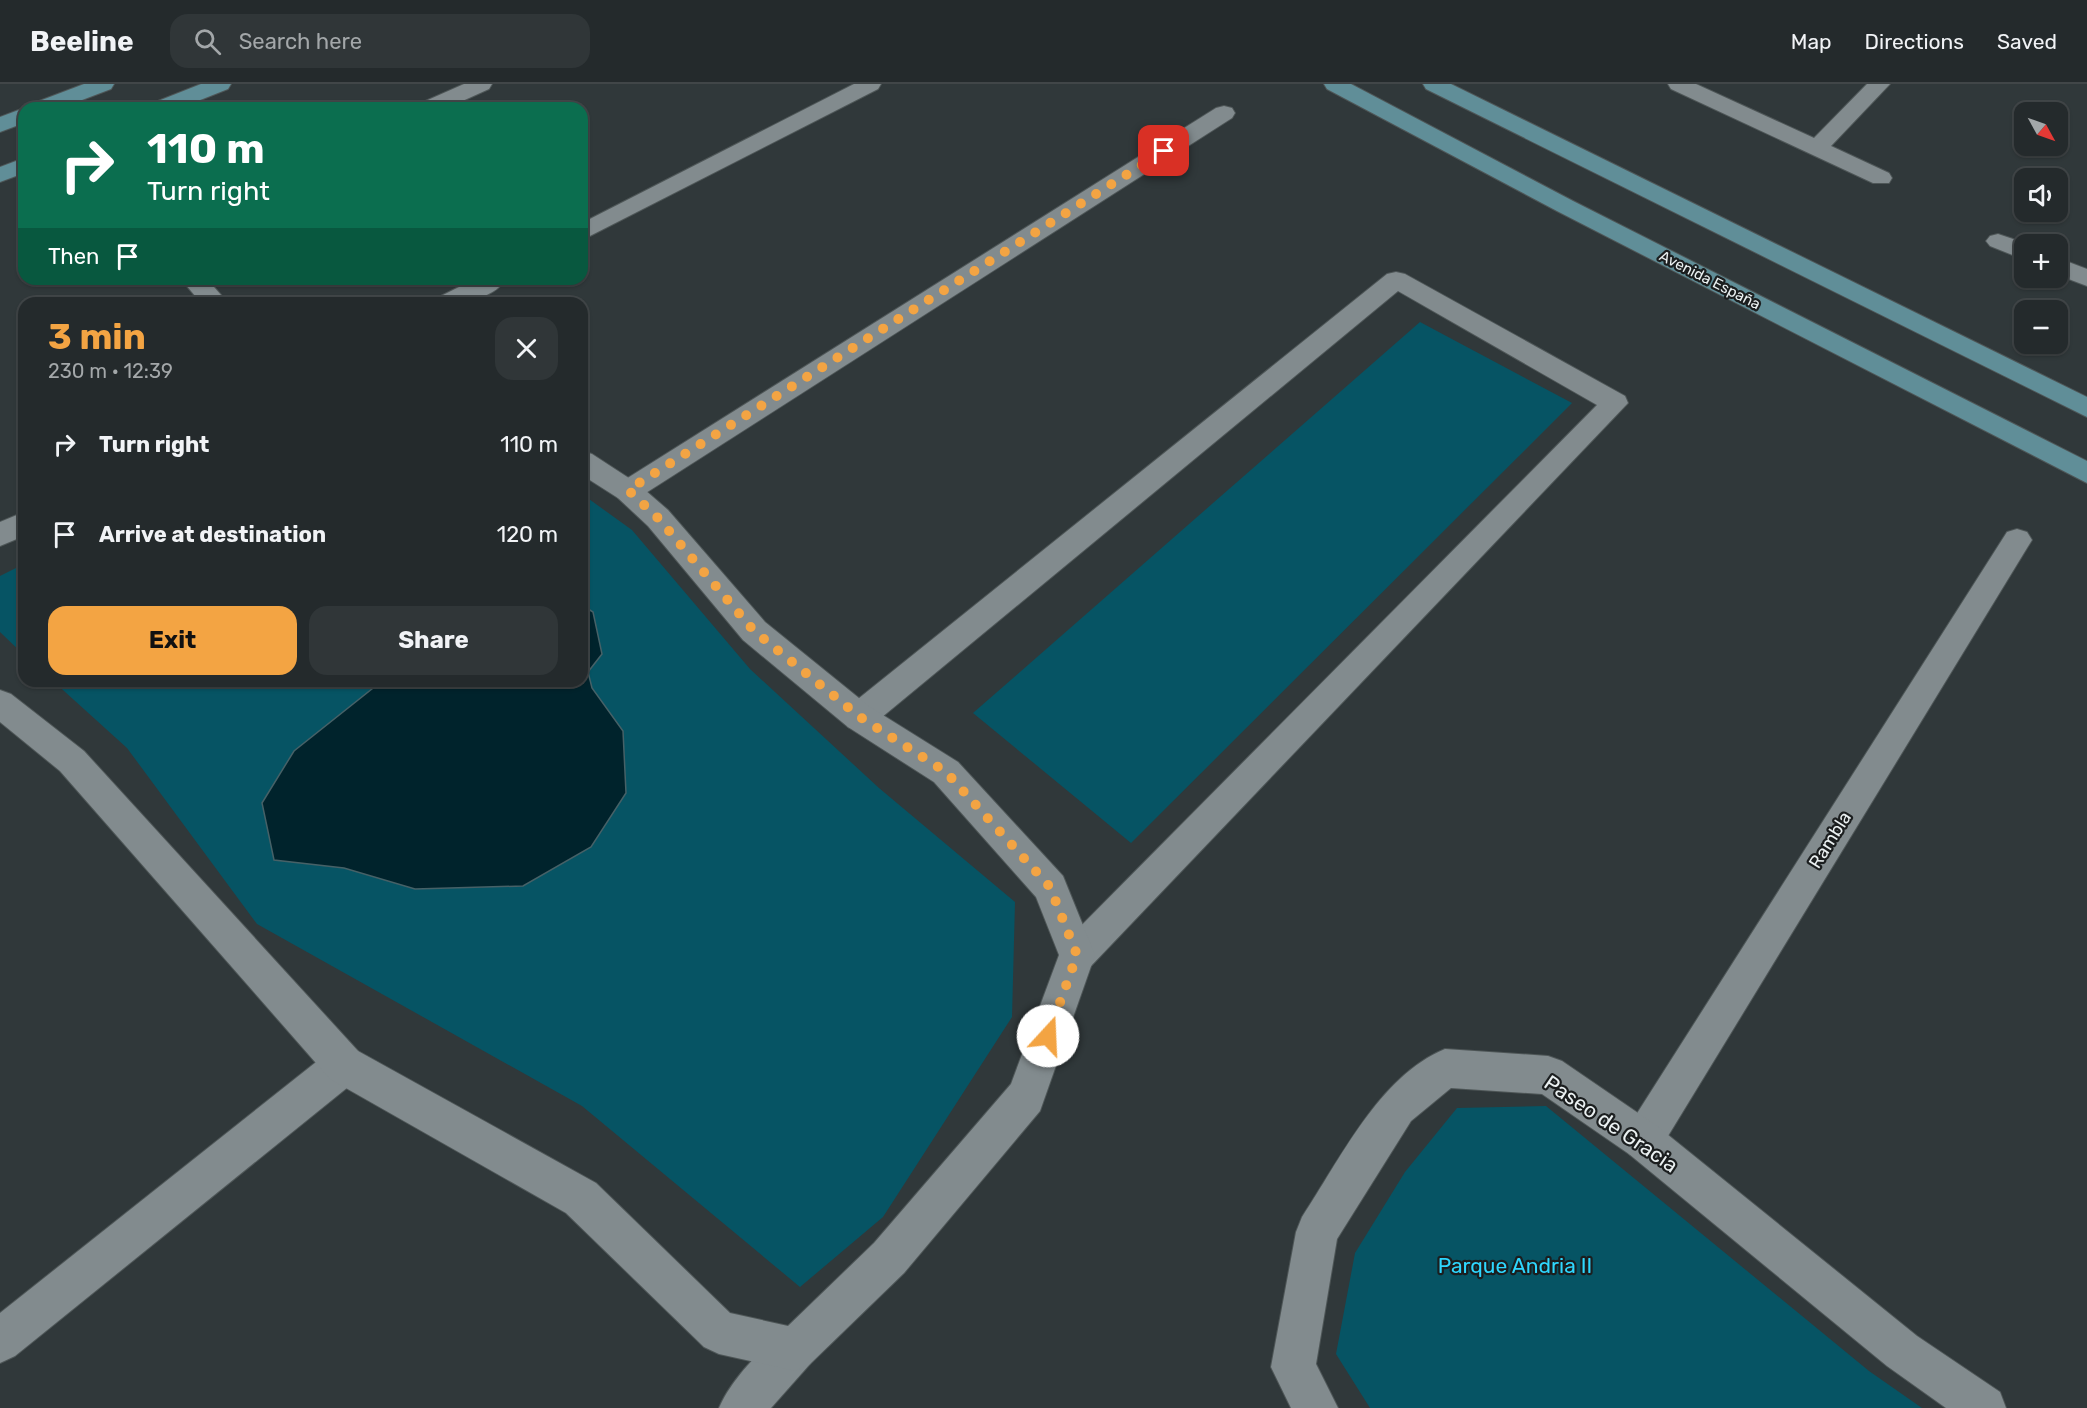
<!DOCTYPE html>
<html lang="en">
<head>
<meta charset="utf-8">
<style>
	body { margin:0; font-family:Rubik,sans-serif; background:#303638; color:#f1f3f6; height:100vh; display:flex; flex-direction:column; font-size:22px; white-space:nowrap }
	* { box-sizing:border-box; margin:0 }
	p { font-size:20px; color:#a3a7a9 }
	.icon { flex:none; width:33px; height:33px; fill:none; stroke:currentColor; stroke-width:2; stroke-linecap:round; stroke-linejoin:round }
	.map { position:relative; flex:1; overflow:hidden }
	.side { position:absolute; left:18px; top:213px; width:570px; height:390px; display:flex; flex-direction:column; background:#242a2c; border-radius:18px; box-shadow:0 2px 4px #0004,0 0 0 2px #414648 }
	.side>* { flex:none }
	.top-card { position:absolute; left:18px; top:18px; width:570px; height:183px; border-radius:18px; box-shadow:0 2px 4px #0004,0 0 0 2px #414648; background:#0b6e4f; color:#fff; overflow:hidden }
	.needle { width:39px; rotate:130deg }
	.fabs { position:absolute; left:2014px; top:18px; display:grid; gap:12px }
	.fabs a { display:grid; place-items:center; width:54px; height:54px; border-radius:12px; background:#242a2c; box-shadow:0 2px 4px #0004,0 0 0 2px #414648; font-size:30px }
	.pin { position:absolute; display:grid; place-items:center; width:51px; height:51px; color:#fff; margin:-26px; border-radius:12px; box-shadow:0 3px 9px #0006 }
	.me { position:absolute; width:66px; margin:-33px; rotate:20deg; stroke-linejoin:round; filter:drop-shadow(0 0 4px #0008) }
	.turn { display:flex; align-items:center; gap:21px; height:126px; padding:0 30px; font-size:27px }
	.turn .icon { width:78px; height:78px; stroke-width:2.5 }
	.turn b { display:block; font-size:42px; line-height:51px }
	.then { display:flex; align-items:center; height:57px; padding:0 30px; background:#0003; gap:12px; font-size:22px }
	.round { display:grid; place-items:center; flex:none; width:63px; height:63px; border-radius:18px; background:#303638 }
	.headline { display:flex; align-items:center; justify-content:space-between; height:102px; padding:0 30px }
	h1 { font-size:36px; font-weight:700; line-height:45px; color:#f3a443 }
	.button { display:flex; gap:12px; margin-top:auto; padding:12px 30px }
	.button a { flex:1; height:69px; border-radius:18px; background:#f3a443; color:#111; font-size:24px; font-weight:700; line-height:69px; text-align:center }
	.button a+a { background:#303638; color:#f1f3f6 }
	ul { padding:0; list-style:none }
	li { display:flex; align-items:center; gap:18px; height:90px; padding:0 30px }
	li div { flex:1 }
	li b { display:block; font-size:22px }
	li em { font-style:normal }
	header { display:flex; align-items:center; gap:36px; box-sizing:border-box; height:84px; padding:0 30px; background:#242a2c; border-bottom:2px solid #414648 }
	header strong { font-size:28px }
	nav { display:flex; gap:33px; margin-inline-start:auto; font-size:21px }
	.search { width:420px; height:54px; background:#303638; display:flex; align-items:center; gap:15px; box-sizing:border-box; padding:0 21px; border-radius:18px; color:#a3a7a9; font-size:22px }
	.map>svg:first-child { display:block }
	.green { fill:#065464 }
	.water { fill:#00232c; stroke:#466167; stroke-width:1.5 }
	.lines { fill:none; stroke-linecap:round; stroke-linejoin:round }
	.minor-casing { stroke:#4e5657; stroke-width:2 }
	.tertiary-casing { stroke:#4e5657; stroke-width:2 }
	.secondary-casing { stroke:#4e5657; stroke-width:2 }
	.minor { fill:#828b8e; fill-rule:evenodd }
	.tertiary { fill:#828b8e; fill-rule:evenodd }
	.secondary { fill:#608e98; fill-rule:evenodd }
	.route { stroke:#f3a443; stroke-width:10; stroke-dasharray:0 18 }
	.labels { text-anchor:middle; stroke-width:4.5; stroke-linejoin:round; paint-order:stroke }
	.far-street-label { font-size:15px; fill:#ebf1f2; stroke:#1b1e1f }
	.street-label { font-size:18px; fill:#ebf1f2; stroke:#1b1e1f }
	.near-street-label { font-size:21px; fill:#ebf1f2; stroke:#1b1e1f }
	.near-park-label { font-size:21px; fill:#2ed7fe; stroke:#1b1e1f }
</style>
</head>
<body>
<header>
<strong>Beeline</strong>
<div class="search"><svg class="icon" aria-label="search" viewBox="0 0 24 24"><circle cx="10" cy="10" r="6"/><path d="M15 15l6 6"/></svg>Search here</div>
<nav><a>Map</a><a>Directions</a><a>Saved</a></nav>
</header>
<div class="map">
<svg width="2087" height="1324" viewBox="0 0 2087 1324">
	<rect width="100%" height="100%" fill="#30383a"/>
	<!-- green -->
	<g class="green">
		<path d="M 1420,238 L 1572,319 L 1131,759 L 973,629 Z"/>
		<path d="M 582,410 L 632,446 L 750,585 L 879,704 L 1015,818 L 1012,933 L 883,1133 L 800,1203 L 582,1022 L 257,840 L 127,664 L 53,597 L 582,597 Z"/>
		<path d="M 24,480 L 24,571 L 0,548 L 0,492 Z"/>
		<path d="M 1546,1022 L 1869,1287 L 1922,1324 L 1370,1324 L 1336,1270 L 1355,1169 L 1405,1088 L 1457,1024 Z"/>
	</g>
	<!-- water -->
	<path class="water" d="M 582,521 L 593,528 L 602,570 L 588,588 L 592,604 L 623,647 L 626,709 L 591,763 L 523,802 L 415,805 L 344,784 L 274,776 L 262,719 L 294,667 L 382,597 L 582,597 Z"/>
	<g class="lines">
		<!-- minor casing -->
		<g class="minor-casing">
			<g id="minor">
				<path d="M 464,0 L 492,0 L 489,5 L 447,24 L 418,24 L 421,19 Z"/>
				<path d="M 854,0 L 881,0 L 878,5 L 582,156 L 582,139 Z"/>
				<path d="M 1668,0 L 1696,0 L 1814,54 L 1867,0 L 1890,0 L 1831,62 L 1889,89 L 1892,94 L 1889,99 L 1873,99 L 1671,5 Z"/>
				<path d="M 1224,22 L 1232,24 L 1235,29 L 1232,34 L 638,414 L 628,417 L 618,414 L 614,407 L 618,400 L 1216,24 Z"/>
				<path d="M 1998,150 L 2028,160 L 2025,160 L 2025,176 L 1990,162 L 1986,157 L 1990,152 Z"/>
				<path d="M 2058,174 L 2087,185 L 2087,202 L 2058,191 Z"/>
				<path d="M 1396,188 L 1405,190 L 1625,312 L 1628,319 L 1090,883 L 1077,888 L 1064,883 L 1059,871 L 1064,859 L 1597,321 L 1398,207 L 870,643 L 859,647 L 848,643 L 843,633 L 848,623 L 1387,190 Z"/>
				<path d="M 475,195 L 506,195 C 492,217 459,219 435,219 L 439,213 Z"/>
				<path d="M 2017,445 L 2027,448 L 2032,456 L 2027,464 L 1657,1070 L 1643,1076 L 1629,1070 L 1623,1056 L 1629,1042 L 2007,448 Z"/>
				<path d="M 344,962 L 358,967 L 363,981 L 358,995 L 15,1272 L 0,1279 L 0,1229 L 330,967 Z"/>
				<path d="M 795,1243 L 810,1250 L 817,1265 L 810,1280 L 771,1324 L 719,1324 C 730,1297 768,1254 795,1243 Z"/>
			</g>
		</g>
		<!-- tertiary casing -->
		<g class="tertiary-casing">
			<g id="tertiary">
				<path d="M 181,195 L 207,195 L 228,219 L 201,219 Z"/>
				<path d="M 582,367 L 592,370 L 638,400 L 668,426 L 765,538 L 870,623 L 958,678 L 1063,792 L 1095,871 L 1040,1027 L 904,1189 L 810,1280 L 795,1287 L 719,1270 L 704,1263 L 566,1129 L 330,995 L 60,687 L 0,638 L 0,606 L 11,610 L 84,667 L 358,967 L 596,1099 L 730,1229 L 788,1242 L 874,1159 L 1011,1000 L 1059,871 L 1036,813 L 934,698 L 848,643 L 743,556 L 648,442 L 618,414 L 582,391 Z"/>
				<path d="M 24,428 L 24,452 L 0,462 L 0,438 Z"/>
				<path d="M 1445,965 L 1548,972 L 1562,977 L 1657,1042 L 1917,1252 L 2000,1308 L 2006,1324 L 1946,1324 L 1887,1282 L 1629,1070 L 1542,1010 L 1451,1004 L 1411,1037 L 1337,1155 L 1316,1280 L 1338,1324 L 1291,1324 L 1271,1283 L 1296,1148 L 1302,1133 C 1340,1076 1379,992 1445,965 Z"/>
			</g>
		</g>
		<!-- secondary casing -->
		<g class="secondary-casing">
			<g id="secondary">
				<path d="M 84,0 L 114,0 L 111,5 L 61,24 L 31,24 L 34,19 Z"/>
				<path d="M 201,0 L 231,0 L 228,5 L 180,24 L 150,24 L 153,19 Z"/>
				<path d="M 1324,0 L 1351,0 L 1573,117 L 2087,377 L 2087,399 L 1557,127 L 1327,5 Z"/>
				<path d="M 1423,0 L 1451,0 L 2087,313 L 2087,333 L 1426,5 Z"/>
				<path d="M 24,24 L 24,39 L 0,48 L 0,33 Z"/>
				<path d="M 24,74 L 24,89 L 0,98 L 0,83 Z"/>
			</g>
		</g>
		<!-- minor -->
		<use href="#minor" class="minor"/>
		<!-- tertiary -->
		<use href="#tertiary" class="tertiary"/>
		<!-- secondary -->
		<use href="#secondary" class="secondary"/>
	</g>
	<g class="lines">
		<!-- route -->
		<path class="route" d="M 1048,952 L 1077,871 L 1050,803 L 946,688 L 860,633 L 754,547 L 658,434 L 628,406 L 1164,67"/>
	</g>
	<g class="labels">
		<!-- far-street labels -->
		<g class="far-street-label">
			<text transform="translate(1710 196) rotate(27)" y="5">Avenida España</text>
		</g>
		<!-- street labels -->
		<g class="street-label">
			<text transform="translate(1830 756) rotate(-58)" y="6">Rambla</text>
		</g>
		<!-- near-street labels -->
		<g class="near-street-label">
			<text transform="translate(1611 1040) rotate(34)" y="7">Paseo de Gracia</text>
		</g>
		<!-- near-park labels -->
		<g class="near-park-label">
			<text x="1515" y="1189">Parque Andria II</text>
		</g>
	</g>
</svg>
<div class="fabs">
<a><svg class="needle" viewBox="-14 -14 28 28"><path d="M0-13l5 13h-10z" fill="#e53935"/><path d="M0 13l5-13h-10z" fill="#a3a7a9"/></svg></a>
<a><svg class="icon" aria-label="sound" viewBox="0 0 24 24"><path d="M4 9h4l5-4v14l-5-4H4zM17 9q2 3 0 6"/></svg></a>
<a>+</a>
<a>−</a>
</div>
<div class="pin" style="left:1164px;top:67px;background:#d93025"><svg class="icon" aria-label="arrive" viewBox="0 0 24 24"><path d="M6 21V4h12l-3 4 3 4H6"/></svg></div>
<svg class="me" style="left:1048px;top:952px" viewBox="-20 -20 40 40"><circle r="19" fill="#fff"/><path d="M0-13L10 11 0 6-10 11z" fill="#f3a443"/></svg>
<div class="top-card">
<div class="turn"><svg class="icon" aria-label="right" viewBox="0 0 24 24"><path d="M7 20v-9h11M14 6l5 5-5 5"/></svg><div><b>110 m</b>Turn right</div></div>
<div class="then">Then<svg class="icon" aria-label="arrive" viewBox="0 0 24 24"><path d="M6 21V4h12l-3 4 3 4H6"/></svg></div>
</div>
<section class="side">
<div class="headline"><div><h1>3 min</h1><p>230 m · 12:39</p></div><a class="round"><svg class="icon" aria-label="close" viewBox="0 0 24 24"><path d="M6 6l12 12M18 6L6 18"/></svg></a></div>
<ul>
<li><svg class="icon" aria-label="right" viewBox="0 0 24 24"><path d="M7 20v-9h11M14 6l5 5-5 5"/></svg><div><b>Turn right</b></div><em>110 m</em></li>
<li><svg class="icon" aria-label="arrive" viewBox="0 0 24 24"><path d="M6 21V4h12l-3 4 3 4H6"/></svg><div><b>Arrive at destination</b></div><em>120 m</em></li>
</ul>
<div class="button"><a>Exit</a><a>Share</a></div>
</section>
</div>
</body>
</html>
